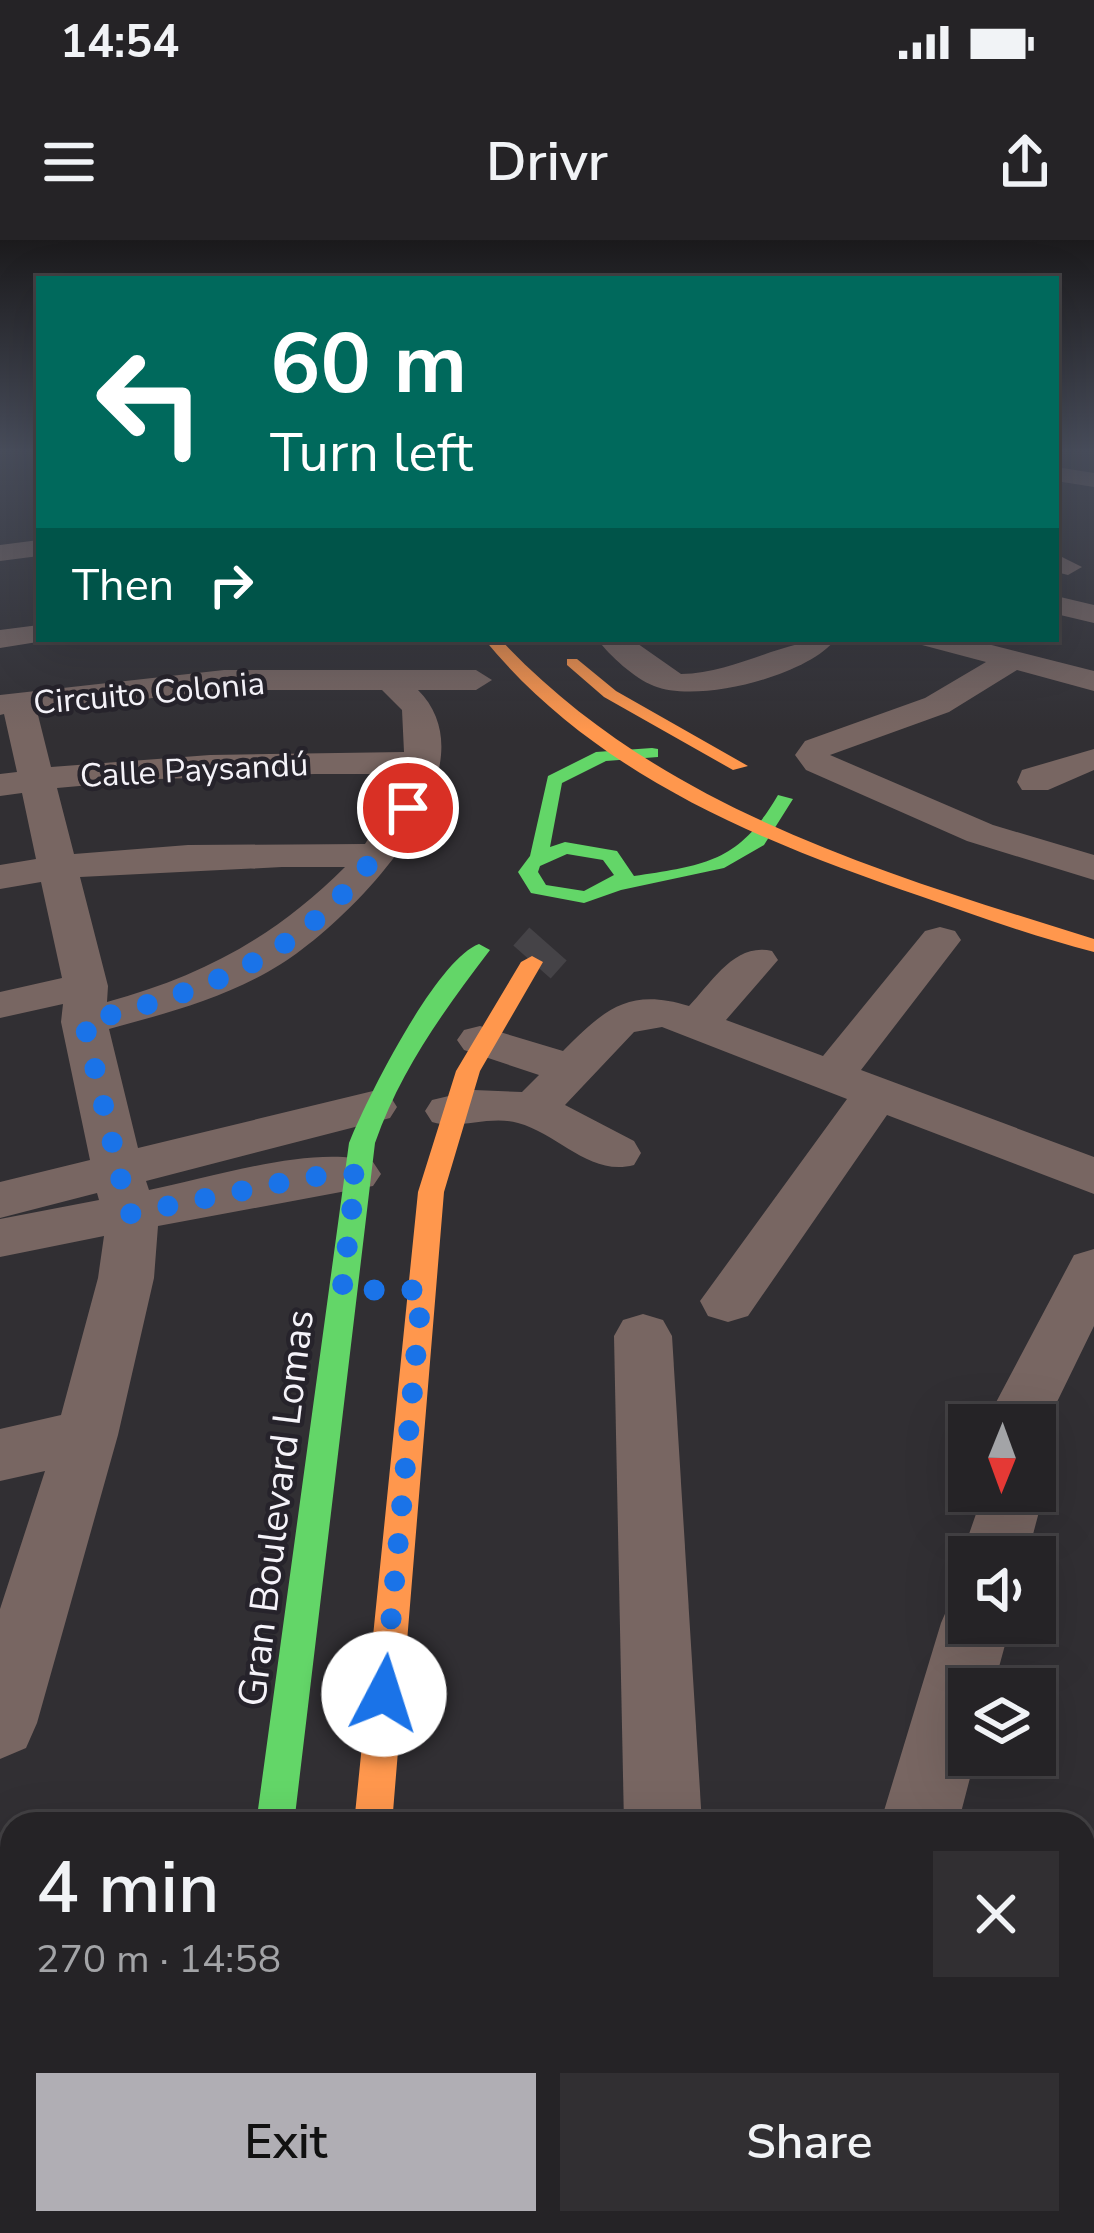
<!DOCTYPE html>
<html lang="en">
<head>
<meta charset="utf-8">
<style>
	body { margin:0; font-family:"Nunito Sans",sans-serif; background:#312f32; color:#f1f3f6; height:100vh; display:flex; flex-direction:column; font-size:45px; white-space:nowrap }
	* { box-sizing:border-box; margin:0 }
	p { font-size:39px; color:#a3a4a7 }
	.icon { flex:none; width:66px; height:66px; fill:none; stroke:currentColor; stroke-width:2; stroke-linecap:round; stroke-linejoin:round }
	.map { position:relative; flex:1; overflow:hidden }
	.details { position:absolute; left:0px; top:1572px; width:1095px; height:423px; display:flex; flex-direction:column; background:#252326; border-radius:36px 36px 0 0; box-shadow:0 12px 48px #0002,0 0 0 3px #424043 }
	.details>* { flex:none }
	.top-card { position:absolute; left:36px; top:36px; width:1023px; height:366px; border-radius:0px; box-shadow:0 12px 48px #0002,0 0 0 3px #424043; background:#00695c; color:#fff; overflow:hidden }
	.needle { width:78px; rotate:181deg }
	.tools { position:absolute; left:948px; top:1164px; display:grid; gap:24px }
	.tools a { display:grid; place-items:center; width:108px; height:108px; border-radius:0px; background:#252326; box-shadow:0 12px 48px #0002,0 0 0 3px #424043; font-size:60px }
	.pin { position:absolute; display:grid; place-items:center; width:102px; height:102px; color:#fff; margin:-51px; border:6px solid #fff; border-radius:50%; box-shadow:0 3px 12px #0007 }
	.me { position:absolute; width:132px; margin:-66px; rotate:5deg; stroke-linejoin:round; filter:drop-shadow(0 0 9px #0008) }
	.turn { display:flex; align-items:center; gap:42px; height:252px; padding:0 36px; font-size:54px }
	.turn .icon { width:156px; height:156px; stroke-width:2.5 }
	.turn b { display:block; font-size:84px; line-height:102px }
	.then { display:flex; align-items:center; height:114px; padding:0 36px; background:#0003; gap:24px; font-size:45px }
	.round { display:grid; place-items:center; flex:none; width:126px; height:126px; border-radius:0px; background:#312f32 }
	.headline { display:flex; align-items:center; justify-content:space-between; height:204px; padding:0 36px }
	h1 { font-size:72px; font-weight:600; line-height:90px }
	.action { display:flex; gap:24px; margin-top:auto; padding:24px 36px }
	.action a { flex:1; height:138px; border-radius:0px; background:#b0aeb4; color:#111; font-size:48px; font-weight:600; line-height:138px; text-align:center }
	.action a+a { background:#312f32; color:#f1f3f6 }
	.status { display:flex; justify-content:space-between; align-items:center; height:84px; padding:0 60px; background:#252326; direction:ltr }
	.status svg { height:33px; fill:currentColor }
	header { display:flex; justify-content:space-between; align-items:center; height:156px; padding:0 36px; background:#252326; font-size:54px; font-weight:600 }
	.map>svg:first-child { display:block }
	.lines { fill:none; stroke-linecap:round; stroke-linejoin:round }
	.secondary-tunnel { stroke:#454347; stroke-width:50; stroke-dasharray:50 26; stroke-linecap:butt }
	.path { stroke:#766a69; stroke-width:12; stroke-dasharray:14 14; stroke-linecap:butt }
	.street { fill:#786662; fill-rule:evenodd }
	.fast { fill:#63d668; fill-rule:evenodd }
	.slow { fill:#ff974d; fill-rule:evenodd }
	.route { stroke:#1a73e8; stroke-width:21; stroke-dasharray:0 37.8 }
	.labels { text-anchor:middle; stroke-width:9; stroke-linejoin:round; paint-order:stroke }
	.far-street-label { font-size:33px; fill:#f5f3f9; stroke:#26232b }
	.street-label { font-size:39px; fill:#f5f3f9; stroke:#26232b }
</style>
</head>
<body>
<div class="status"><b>14:54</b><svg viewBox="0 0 49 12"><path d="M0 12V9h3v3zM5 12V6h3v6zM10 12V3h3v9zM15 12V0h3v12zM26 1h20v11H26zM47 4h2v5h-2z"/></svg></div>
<header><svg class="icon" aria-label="menu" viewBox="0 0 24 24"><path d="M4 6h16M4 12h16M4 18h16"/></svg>Drivr<svg class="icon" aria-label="share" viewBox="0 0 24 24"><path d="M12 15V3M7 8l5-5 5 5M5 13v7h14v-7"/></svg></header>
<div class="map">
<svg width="1094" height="1993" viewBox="0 0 1094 1993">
	<rect width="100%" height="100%" fill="#312f33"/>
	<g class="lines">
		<!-- secondary-tunnel -->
		<path class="secondary-tunnel" d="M 532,722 L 548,704"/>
		<!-- path -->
		<path class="path" d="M 55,1993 L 59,1983"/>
		<!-- street -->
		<g class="street">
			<path d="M 1056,227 L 1094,233 L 1094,247 L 1056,241 Z"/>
			<path d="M 39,300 L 39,316 L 0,321 L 0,305 Z"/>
			<path d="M 1056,314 L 1082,327 L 1068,335 L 1056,332 Z"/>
			<path d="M 1056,356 L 1094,365 L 1094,383 L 1056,374 Z"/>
			<path d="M 39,385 L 39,399 L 50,400 L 0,408 L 0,390 Z"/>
			<path d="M 597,399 L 631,399 L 681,434 C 737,433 782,399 836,399 C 807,436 698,464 654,446 C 634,438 610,416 597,399 Z"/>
			<path d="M 918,399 L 968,399 L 1094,431 L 1094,451 L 1017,430 L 949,472 L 830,515 L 993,585 L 1094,615 L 1094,640 L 967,601 L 806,530 L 795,515 L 805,501 L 925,458 L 986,422 L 922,405 Z"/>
			<path d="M 224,430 L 476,430 L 492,440 L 476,450 L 418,450 C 499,531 349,682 281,724 C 229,757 168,773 109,789 L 138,908 L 373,851 L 390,856 L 397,867 L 390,878 L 146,941 L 149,950 C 211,938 313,904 373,922 L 381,934 L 373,946 L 158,986 L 154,1038 L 118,1195 L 37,1483 L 26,1508 L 0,1519 L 0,1369 L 45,1231 L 0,1241 L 0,1189 L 61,1175 L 98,1038 L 104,996 L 0,1017 L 0,979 L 99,960 L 97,953 L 0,978 L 0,942 L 90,920 L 61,782 L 63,764 L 0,778 L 0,752 L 62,738 L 41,642 L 0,649 L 0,625 L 36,619 L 22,553 L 0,556 L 0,534 L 17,532 L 4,474 L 0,475 L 0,455 ZM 224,450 L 382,450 L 402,470 L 404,512 L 210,515 L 51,527 L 37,471 ZM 315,534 L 401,534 L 388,568 L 365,604 L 188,605 L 74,614 L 57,548 L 158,539 ZM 282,627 L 345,627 C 275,697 202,736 107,762 L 108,746 L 80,637 Z"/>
			<path d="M 1094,509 L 1094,530 L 1048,550 L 1022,550 L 1017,542 L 1022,530 Z"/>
			<path d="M 940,687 L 955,691 L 961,700 L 861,830 L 1094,917 L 1094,954 L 887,875 L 748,1076 L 728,1082 L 708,1076 L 700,1061 L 847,859 L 662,787 L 634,792 L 565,865 L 634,901 L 641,913 L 634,925 C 590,937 559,894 518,883 C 489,875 460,890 432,882 L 425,871 L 432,860 L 474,850 L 522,852 L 539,835 L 464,810 L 457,800 L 464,790 L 480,786 L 563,811 C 604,770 628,747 689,766 C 712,742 735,702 772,711 L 778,720 L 726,780 L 823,816 L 925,691 Z"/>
			<path d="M 1094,1009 L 1094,1086 L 1037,1203 L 1035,1185 L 984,1185 L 1074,1015 Z"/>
			<path d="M 643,1074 L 663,1080 L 672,1096 L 702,1584 L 624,1584 L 614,1096 L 623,1080 Z"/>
			<path d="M 984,1251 L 1032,1251 L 1040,1268 L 1027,1317 L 969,1317 L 969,1335 L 961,1317 Z"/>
			<path d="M 969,1354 L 969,1383 L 1011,1383 L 993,1449 L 969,1449 L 969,1515 L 976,1515 L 958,1584 L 880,1584 L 941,1383 L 951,1360 Z"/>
			<path d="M 0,1856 L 12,1861 L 12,1953 L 0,1948 Z"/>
			<path d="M 631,1983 L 725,1983 L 726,1993 L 632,1993 Z"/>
			<path d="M 975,1983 L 1082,1983 L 1086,1993 L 979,1993 Z"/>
		</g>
		<!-- fast -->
		<g class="fast">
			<path d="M 652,508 L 658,509 L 658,517 L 606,521 L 562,543 L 550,607 L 565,602 L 617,611 L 634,636 C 706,625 739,622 778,555 L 793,559 L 764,605 L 724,628 L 621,650 L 584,663 L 531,653 L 518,632 L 530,616 L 548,536 L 596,512 ZM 567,614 L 603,620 L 614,635 L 584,651 L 546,645 L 538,632 L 540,626 Z"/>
			<path d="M 479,704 L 490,710 C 443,772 401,829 375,903 L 294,1584 L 256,1584 L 349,903 C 367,858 436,720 479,704 Z"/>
		</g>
		<!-- slow -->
		<g class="slow">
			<path d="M 484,399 L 500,399 C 658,568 880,632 1094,699 L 1094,712 C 1035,697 977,676 920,656 C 760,602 594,534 484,399 Z"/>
			<path d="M 567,419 L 577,419 L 616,451 L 748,526 L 733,530 L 604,457 L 567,425 Z"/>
			<path d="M 532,716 L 543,722 L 480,831 L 444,952 L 392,1584 L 354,1584 L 418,952 L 456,831 L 521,722 Z"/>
			<path d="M 140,1983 L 187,1983 L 183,1993 L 136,1993 Z"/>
			<path d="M 309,1983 L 355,1983 L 353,1993 L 307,1993 Z"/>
		</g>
	</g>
	<!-- sky -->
	<linearGradient id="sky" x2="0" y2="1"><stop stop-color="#1b1a1c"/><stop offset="0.43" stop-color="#484d5b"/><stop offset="1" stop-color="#484d5b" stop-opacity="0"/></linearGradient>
	<rect width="1094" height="490" fill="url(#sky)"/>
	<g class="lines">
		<!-- route -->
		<path class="route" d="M 384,1454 L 422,1050 L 342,1050 L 356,934 L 310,937 L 129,974 L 84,782 C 238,742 321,707 408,568"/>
	</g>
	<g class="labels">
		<!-- far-street labels -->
		<g class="far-street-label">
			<text transform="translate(149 452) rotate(-5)" y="12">Circuito Colonia</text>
			<text transform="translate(194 529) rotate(-3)" y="12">Calle Paysandú</text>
		</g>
		<!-- street labels -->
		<g class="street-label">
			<text transform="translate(275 1268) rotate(-83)" y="14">Gran Boulevard Lomas</text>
		</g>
	</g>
</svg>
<div class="tools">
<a><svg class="needle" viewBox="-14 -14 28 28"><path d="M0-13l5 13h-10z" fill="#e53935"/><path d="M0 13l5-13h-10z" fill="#a3a4a7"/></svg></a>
<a><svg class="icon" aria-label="sound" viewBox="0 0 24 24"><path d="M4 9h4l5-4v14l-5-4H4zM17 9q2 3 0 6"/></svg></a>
<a><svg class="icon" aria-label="layers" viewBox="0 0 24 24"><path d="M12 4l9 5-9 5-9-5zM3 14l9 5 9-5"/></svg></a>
</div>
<div class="pin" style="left:408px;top:568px;background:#d93025"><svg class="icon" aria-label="arrive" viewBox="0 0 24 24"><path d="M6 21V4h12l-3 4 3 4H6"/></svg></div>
<svg class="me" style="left:384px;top:1454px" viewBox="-20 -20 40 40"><circle r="19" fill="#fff"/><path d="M0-13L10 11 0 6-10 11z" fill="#1a73e8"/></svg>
<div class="top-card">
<div class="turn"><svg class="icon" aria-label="left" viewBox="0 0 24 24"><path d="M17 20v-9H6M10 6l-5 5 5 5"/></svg><div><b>60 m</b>Turn left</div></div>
<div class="then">Then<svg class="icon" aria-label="right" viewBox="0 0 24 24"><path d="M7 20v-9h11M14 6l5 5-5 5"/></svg></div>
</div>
<section class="details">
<div class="headline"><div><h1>4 min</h1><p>270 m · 14:58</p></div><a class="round"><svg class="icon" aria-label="close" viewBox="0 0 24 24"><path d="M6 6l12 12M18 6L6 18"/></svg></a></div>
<div class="action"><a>Exit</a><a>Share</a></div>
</section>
</div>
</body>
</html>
